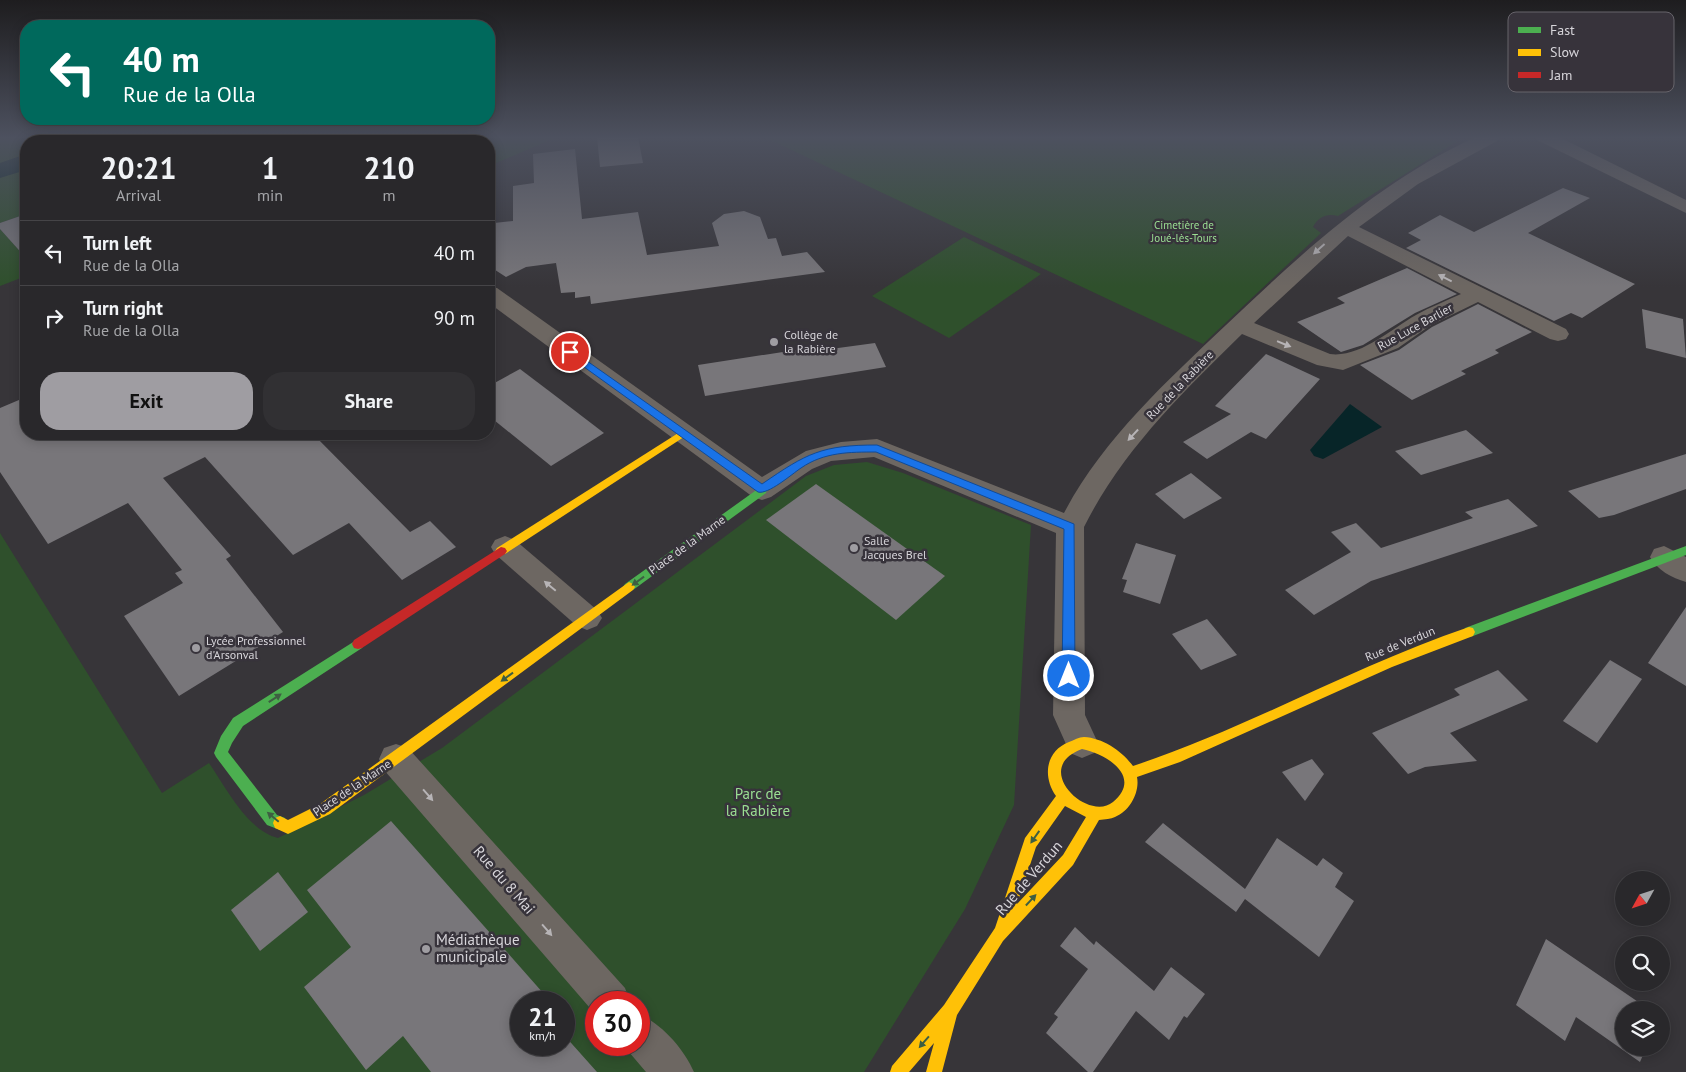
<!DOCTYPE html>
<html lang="en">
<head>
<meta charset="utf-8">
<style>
	body { margin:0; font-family:"PT Sans",sans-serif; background:#313033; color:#f1f3f6; height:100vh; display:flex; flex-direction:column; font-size:19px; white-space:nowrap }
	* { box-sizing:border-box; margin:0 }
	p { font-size:16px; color:#a5a6a9 }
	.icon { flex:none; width:28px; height:28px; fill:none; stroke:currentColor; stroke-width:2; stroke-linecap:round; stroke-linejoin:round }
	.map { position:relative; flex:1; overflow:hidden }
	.side { position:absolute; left:20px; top:135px; width:475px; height:305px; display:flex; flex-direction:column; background:#29282b; border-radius:20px; box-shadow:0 2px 12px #0003,0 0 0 1px #454447 }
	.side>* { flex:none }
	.top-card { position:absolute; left:20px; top:20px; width:475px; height:105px; border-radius:20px; box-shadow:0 2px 12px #0003,0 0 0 1px #454447; background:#00695c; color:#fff; overflow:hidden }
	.needle { width:32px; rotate:230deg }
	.controls { position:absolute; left:1615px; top:871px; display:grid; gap:10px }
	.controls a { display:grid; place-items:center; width:55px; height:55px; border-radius:50%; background:#29282b; box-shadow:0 2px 12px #0003,0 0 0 1px #454447; font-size:25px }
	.speed { position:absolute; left:510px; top:991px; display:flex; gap:10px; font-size:25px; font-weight:700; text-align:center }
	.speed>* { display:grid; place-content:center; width:65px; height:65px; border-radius:50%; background:#29282b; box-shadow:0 2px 12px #0003,0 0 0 1px #454447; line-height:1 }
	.speed small { font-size:12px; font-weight:400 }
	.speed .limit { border:8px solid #d22; background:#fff; color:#111 }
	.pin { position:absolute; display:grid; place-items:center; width:42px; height:42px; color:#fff; margin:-21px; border:2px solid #fff; border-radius:50%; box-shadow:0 1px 5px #0007 }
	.me { position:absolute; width:55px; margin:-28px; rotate:0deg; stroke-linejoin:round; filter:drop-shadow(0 0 4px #0008) }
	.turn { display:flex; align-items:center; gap:18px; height:105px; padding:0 20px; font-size:22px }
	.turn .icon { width:65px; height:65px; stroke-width:2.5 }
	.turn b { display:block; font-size:35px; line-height:42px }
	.eta { display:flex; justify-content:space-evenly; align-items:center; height:85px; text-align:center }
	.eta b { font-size:30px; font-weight:700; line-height:35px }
	.action { display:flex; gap:10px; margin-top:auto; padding:10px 20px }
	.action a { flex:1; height:58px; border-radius:20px; background:#9f9da2; color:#111; font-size:20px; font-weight:700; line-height:58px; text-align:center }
	.action a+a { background:#313033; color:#f1f3f6 }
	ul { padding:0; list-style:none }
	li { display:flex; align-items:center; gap:15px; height:65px; padding:0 20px; border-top:1px solid #454447 }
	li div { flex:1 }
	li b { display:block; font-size:19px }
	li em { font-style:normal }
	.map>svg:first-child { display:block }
	.green { fill:#2f502c; fill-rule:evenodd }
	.water { fill:#072528 }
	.building { fill:#78767a }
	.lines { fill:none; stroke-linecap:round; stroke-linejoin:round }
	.street { fill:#6d6762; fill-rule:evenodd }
	.fast { fill:#4caf50; fill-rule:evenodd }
	.slow { fill:#ffc107; fill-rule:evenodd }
	.jam { fill:#c62828; fill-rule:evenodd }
	.oneway { fill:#b7b4b6 }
	.oneway2 { fill:#3e5e42 }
	.route { fill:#1a73e8; stroke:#114b97 }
	.poi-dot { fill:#9f9da2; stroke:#37333b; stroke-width:2 }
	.labels { text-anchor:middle; stroke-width:5; stroke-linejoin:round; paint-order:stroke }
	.far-park-label { font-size:11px; fill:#9ade92; stroke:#37333b }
	.street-label { font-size:12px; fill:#d7d5da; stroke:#37333b }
	.poi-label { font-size:12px; fill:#d7d5da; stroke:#37333b; text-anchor:start }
	.near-park-label { font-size:15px; fill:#9ade92; stroke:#37333b }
	.near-street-label { font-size:15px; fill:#d7d5da; stroke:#37333b }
	.near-poi-label { font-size:15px; fill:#d7d5da; stroke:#37333b; text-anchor:start }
	.key { fill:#37333b; stroke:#67646b; stroke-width:1 }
	.key-label { font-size:14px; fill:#d7d5da }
</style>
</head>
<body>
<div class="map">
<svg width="1686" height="1072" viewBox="0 0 1686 1072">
	<rect width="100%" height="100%" fill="#373539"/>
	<!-- green -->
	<g class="green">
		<path d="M 0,137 L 557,137 L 489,166 L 489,141 L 26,141 L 26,214 L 0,223 Z"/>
		<path d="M 764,137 L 1440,137 L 1456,142 L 1338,216 C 1327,213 1318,217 1313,227 L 1321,233 L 1203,344 Z"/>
		<path d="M 0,229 L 26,258 L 26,276 L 0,286 Z"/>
		<path d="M 964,237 L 1041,274 L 949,338 L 872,296 Z"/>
		<path d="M 867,462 L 903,473 L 1031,525 L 1014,805 L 965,909 L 864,1072 L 0,1072 L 0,533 L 162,793 L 209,763 C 226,788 248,831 278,838 L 364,795 L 442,748 L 806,476 L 834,465 ZM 521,1002 L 564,1002 L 564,1045 L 521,1045 ZM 596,1002 L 639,1002 L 639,1045 L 596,1045 Z"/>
	</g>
	<!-- water -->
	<g class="water">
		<path d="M 26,154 L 26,170 L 0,178 L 0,163 Z"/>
		<path d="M 1350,404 L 1382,427 L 1323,459 L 1314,456 L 1310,450 Z"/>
	</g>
	<!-- building -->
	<g class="building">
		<path d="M 597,137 L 638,137 L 643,163 L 600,167 Z"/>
		<path d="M 575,149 L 582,219 L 638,212 L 647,255 L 719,246 L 712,223 L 724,214 L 744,211 L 760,217 L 768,239 L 776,238 L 782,256 L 807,252 L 825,272 L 591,304 L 590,296 L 575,298 L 575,292 L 561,293 L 556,263 L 526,267 L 506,277 L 489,266 L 489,229 L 494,229 L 494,223 L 513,221 L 513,186 L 534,183 L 533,154 Z"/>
		<path d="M 1563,188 L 1590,198 L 1528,233 L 1635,284 L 1582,318 L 1571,313 L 1554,321 L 1406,248 L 1421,240 L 1408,233 L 1440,215 L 1474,232 Z"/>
		<path d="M 26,214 L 26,258 L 0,229 L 0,223 Z"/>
		<path d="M 1407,268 L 1457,294 L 1415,313 L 1363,345 L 1341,352 L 1297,322 L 1345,303 L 1337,298 Z"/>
		<path d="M 1478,304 L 1532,332 L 1495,350 L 1499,353 L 1461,371 L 1466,374 L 1412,400 L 1360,365 L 1399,350 L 1432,327 Z"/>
		<path d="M 1642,309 L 1683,319 L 1686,358 L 1646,348 Z"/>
		<path d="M 875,343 L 886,367 L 705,396 L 698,365 L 815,347 L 816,351 Z"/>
		<path d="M 1266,354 L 1320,379 L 1266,439 L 1251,432 L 1207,459 L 1183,442 L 1231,414 L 1215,406 Z"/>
		<path d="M 520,369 L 553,394 L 604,433 L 551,466 L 489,416 L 489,386 Z"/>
		<path d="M 26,397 L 26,434 L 313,434 L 410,532 L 430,521 L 456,547 L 402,580 L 349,523 L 293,555 L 205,457 L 163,478 L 231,556 L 226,559 L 283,632 L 179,696 L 124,616 L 183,583 L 175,573 L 182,570 L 128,503 L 48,544 L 0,472 L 0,408 Z"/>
		<path d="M 1466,430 L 1493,453 L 1421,475 L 1395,451 Z"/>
		<path d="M 1686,454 L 1686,489 L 1614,515 L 1599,518 L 1568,491 Z"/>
		<path d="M 1191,473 L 1222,498 L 1184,519 L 1155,494 Z"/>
		<path d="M 816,484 L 945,576 L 896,620 L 766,520 Z"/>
		<path d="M 1508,499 L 1538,526 L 1371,581 L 1314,615 L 1285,590 L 1351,552 L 1331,532 L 1356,523 L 1381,548 L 1473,518 L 1465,512 Z"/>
		<path d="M 1136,543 L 1176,555 L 1160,604 L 1123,592 L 1127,580 L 1122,579 Z"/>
		<path d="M 1686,607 L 1686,686 L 1648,663 Z"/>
		<path d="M 1207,619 L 1237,655 L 1201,670 L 1172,634 Z"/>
		<path d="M 1610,660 L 1642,679 L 1597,743 L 1563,721 Z"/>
		<path d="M 1498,670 L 1528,700 L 1450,733 L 1477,761 L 1425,767 L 1408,774 L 1372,733 L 1460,695 L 1454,689 Z"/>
		<path d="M 1312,759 L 1324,774 L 1305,801 L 1282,772 Z"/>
		<path d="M 391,821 L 551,1002 L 521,1002 L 521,1045 L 564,1045 L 564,1035 L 597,1072 L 431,1072 L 403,1036 L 366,1070 L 304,987 L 351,947 L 307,890 Z"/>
		<path d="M 1163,823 L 1245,889 L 1277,838 L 1317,866 L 1323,858 L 1343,873 L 1335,887 L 1354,901 L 1319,957 L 1245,899 L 1236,912 L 1145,842 Z"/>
		<path d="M 278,872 L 308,912 L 260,951 L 231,910 Z"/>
		<path d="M 1075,927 L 1094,945 L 1096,941 L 1154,991 L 1171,967 L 1205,994 L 1187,1018 L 1184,1016 L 1169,1040 L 1136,1011 L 1093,1072 L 1088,1072 L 1046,1033 L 1058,1017 L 1054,1014 L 1088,969 L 1060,946 Z"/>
		<path d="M 1546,939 L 1650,1010 L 1624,1010 L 1624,1048 L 1646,1048 L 1640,1062 L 1576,1017 L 1565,1041 L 1516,1005 Z"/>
	</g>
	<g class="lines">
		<!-- street -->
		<g class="street">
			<path d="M 1476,137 L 1500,137 L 1497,141 L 1418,184 L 1359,227 L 1566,329 L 1569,334 L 1566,339 L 1558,341 L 1550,339 L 1478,302 L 1431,325 L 1398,348 L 1343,370 L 1317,365 L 1242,334 C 1182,393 1122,451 1084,527 L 1085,715 L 1098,743 L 1094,753 L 1082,758 L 1070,753 L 1053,715 L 1056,533 L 874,457 L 831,461 L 812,469 L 771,497 L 762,500 L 753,497 L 489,303 L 489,287 L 497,288 L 762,477 L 806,451 L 841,442 L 877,439 L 1064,513 C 1103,439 1166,382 1226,325 C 1302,253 1379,181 1476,137 ZM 1348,236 L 1461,294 C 1446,301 1430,307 1416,315 C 1391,329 1360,358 1330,354 L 1254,323 Z"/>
			<path d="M 1536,137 L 1559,137 L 1686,200 L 1686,213 L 1539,141 Z"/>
			<path d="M 505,536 L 515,540 L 597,610 L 602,618 L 597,626 L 587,630 L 577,626 L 495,554 L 491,547 L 495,540 Z"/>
			<path d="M 1664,546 L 1686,557 L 1686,582 C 1672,578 1657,570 1650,557 L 1654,549 Z"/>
			<path d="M 396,744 L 408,748 L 625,988 L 630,1002 L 596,1002 L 596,1015 L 384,770 L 379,759 L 384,748 Z"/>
			<path d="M 639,1014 C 662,1024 684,1049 694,1072 L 646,1072 L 623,1045 L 639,1045 Z"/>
		</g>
		<!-- fast -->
		<g class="fast">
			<path d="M 762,486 L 767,490 L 766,493 L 633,590 L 625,590 L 623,587 L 625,584 Z"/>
			<path d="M 1686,546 L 1686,555 L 1473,636 L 1469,637 L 1465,636 L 1463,632 L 1465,628 Z"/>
			<path d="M 358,639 L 362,640 L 364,644 L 362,648 L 243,726 L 232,743 L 228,752 L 277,815 L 285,818 L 287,823 L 285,828 L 280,830 L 267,825 L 216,757 L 214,753 L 221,736 L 233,718 Z"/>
		</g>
		<!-- slow -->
		<g class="slow">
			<path d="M 683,430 L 688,433 L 687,435 L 505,554 L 497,554 L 495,551 L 497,548 Z"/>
			<path d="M 629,582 L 633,584 L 635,587 L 633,590 L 330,814 L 288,834 L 275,828 L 273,823 L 275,818 L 280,816 L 288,820 L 320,804 Z"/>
			<path d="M 1469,627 L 1473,628 L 1475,632 L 1473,636 L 1392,667 L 1180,762 L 1137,777 C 1140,792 1130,811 1115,817 C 1111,819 1105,819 1099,820 L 1073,865 L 1003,941 L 957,1015 L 942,1072 L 926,1072 L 934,1043 L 909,1072 L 890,1072 L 892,1066 L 944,1005 L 995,928 L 1025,838 L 1056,796 C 1042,776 1046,751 1069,742 C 1074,740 1079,737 1084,737 C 1103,738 1122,751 1133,766 C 1248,728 1354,666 1469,627 ZM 1082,749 C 1107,754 1143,777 1113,802 C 1088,823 1030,768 1082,749 ZM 1065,806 L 1086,817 L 1063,855 L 1017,904 L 1036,847 Z"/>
		</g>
		<!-- jam -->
		<path class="jam" d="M 501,547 L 505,548 L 507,551 L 505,554 L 362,648 L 358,649 L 354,648 L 352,644 L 354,640 Z"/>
	</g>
	<!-- one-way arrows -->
	<defs><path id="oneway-solid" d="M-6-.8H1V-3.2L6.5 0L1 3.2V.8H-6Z" transform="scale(1.25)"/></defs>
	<g class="oneway">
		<use href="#oneway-solid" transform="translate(1319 249) rotate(138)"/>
		<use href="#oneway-solid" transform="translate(1445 278) rotate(-153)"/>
		<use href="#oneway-solid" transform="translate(1284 344) rotate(22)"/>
		<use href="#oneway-solid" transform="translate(1133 435) rotate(133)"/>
		<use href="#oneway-solid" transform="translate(550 586) rotate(-140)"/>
		<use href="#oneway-solid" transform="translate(428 795) rotate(49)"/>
		<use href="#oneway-solid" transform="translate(547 930) rotate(49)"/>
	</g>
	<g class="oneway2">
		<use href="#oneway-solid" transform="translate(638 581) rotate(144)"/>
		<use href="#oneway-solid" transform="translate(507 677) rotate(144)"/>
		<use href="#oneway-solid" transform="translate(275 698) rotate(-33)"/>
		<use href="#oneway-solid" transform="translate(273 817) rotate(-140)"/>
		<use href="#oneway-solid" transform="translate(1035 837) rotate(125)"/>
		<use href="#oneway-solid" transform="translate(1031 900) rotate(-47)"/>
		<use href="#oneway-solid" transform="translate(924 1042) rotate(131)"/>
	</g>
	<!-- sky -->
	<linearGradient id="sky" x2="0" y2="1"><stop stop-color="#1e1d1f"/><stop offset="0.48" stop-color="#4d515f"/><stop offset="1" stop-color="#4d515f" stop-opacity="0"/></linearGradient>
	<rect width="1686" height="287" fill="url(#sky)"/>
	<!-- route -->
	<path class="route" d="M 570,349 L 762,484 C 807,453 822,445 877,445 L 1074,524 L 1075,676 L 1073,679 L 1064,679 L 1062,676 L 1064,529 L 876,452 C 850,452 824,452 801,468 C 792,474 768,495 758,492 L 566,354 L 565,352 Z"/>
	<!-- markers -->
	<g class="poi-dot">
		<circle cx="774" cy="342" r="5"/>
		<circle cx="854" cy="548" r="5"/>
		<circle cx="196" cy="648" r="5"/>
		<circle cx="426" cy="949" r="5"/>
	</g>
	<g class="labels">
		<!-- far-park labels -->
		<g class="far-park-label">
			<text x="1184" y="229">Cimetière de<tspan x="1184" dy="13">Joué-lès-Tours</tspan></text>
		</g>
		<!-- street labels -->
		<g class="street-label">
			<text transform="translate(1415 327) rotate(-29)" y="4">Rue Luce Barlier</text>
			<text transform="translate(1180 385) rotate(-46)" y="4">Rue de la Rabière</text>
			<text transform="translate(687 545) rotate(-36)" y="4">Place de la Marne</text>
			<text transform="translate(1400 644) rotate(-22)" y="4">Rue de Verdun</text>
			<text transform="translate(352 788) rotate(-34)" y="4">Place de la Marne</text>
		</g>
		<!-- poi labels -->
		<g class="poi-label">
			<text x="784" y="339">Collège de<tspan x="784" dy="14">la Rabière</tspan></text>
			<text x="864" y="545">Salle<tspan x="864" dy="14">Jacques Brel</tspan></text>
			<text x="206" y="645">Lycée Professionnel<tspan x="206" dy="14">d'Arsonval</tspan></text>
		</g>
		<!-- near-park labels -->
		<g class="near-park-label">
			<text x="758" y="799">Parc de<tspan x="758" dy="17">la Rabière</tspan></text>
		</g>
		<!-- near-street labels -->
		<g class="near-street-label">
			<text transform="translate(1029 878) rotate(-49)" y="5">Rue de Verdun</text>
			<text transform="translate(504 880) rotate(49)" y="5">Rue du 8 Mai</text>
		</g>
		<!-- near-poi labels -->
		<g class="near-poi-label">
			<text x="436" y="945">Médiathèque<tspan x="436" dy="17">municipale</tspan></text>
		</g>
	</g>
	<!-- legend -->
	<rect x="1508" y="12" width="166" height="80" rx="8" class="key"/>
	<rect x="1518" y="27" width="23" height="6" fill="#4caf50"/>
	<rect x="1518" y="49" width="23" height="7" fill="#ffc107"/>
	<rect x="1518" y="72" width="23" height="6" fill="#c62828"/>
	<g class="key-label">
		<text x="1550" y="35">Fast</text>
		<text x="1550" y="57">Slow</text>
		<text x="1550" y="80">Jam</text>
	</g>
</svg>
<div class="controls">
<a><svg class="needle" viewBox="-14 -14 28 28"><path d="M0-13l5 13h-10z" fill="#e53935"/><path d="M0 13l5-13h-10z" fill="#a5a6a9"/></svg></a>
<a><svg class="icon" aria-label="search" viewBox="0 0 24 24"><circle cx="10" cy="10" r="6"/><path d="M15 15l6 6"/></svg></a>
<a><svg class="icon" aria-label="layers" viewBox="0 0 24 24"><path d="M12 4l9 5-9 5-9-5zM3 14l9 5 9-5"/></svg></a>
</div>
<div class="speed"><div>21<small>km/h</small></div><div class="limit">30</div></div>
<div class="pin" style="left:570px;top:352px;background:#d93025"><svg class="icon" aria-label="arrive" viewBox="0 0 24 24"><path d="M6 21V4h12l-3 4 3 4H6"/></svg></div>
<svg class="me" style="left:1069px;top:676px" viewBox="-20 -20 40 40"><circle r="17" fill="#1a73e8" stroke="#fff" stroke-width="3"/><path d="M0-11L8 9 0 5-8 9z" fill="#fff"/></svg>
<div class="top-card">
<div class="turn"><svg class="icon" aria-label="left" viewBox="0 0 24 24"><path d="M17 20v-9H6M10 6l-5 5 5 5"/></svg><div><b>40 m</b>Rue de la Olla</div></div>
</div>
<section class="side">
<div class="eta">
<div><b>20:21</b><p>Arrival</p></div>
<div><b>1</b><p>min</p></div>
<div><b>210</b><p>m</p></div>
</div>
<ul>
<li><svg class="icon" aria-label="left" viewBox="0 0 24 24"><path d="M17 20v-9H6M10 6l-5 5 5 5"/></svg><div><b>Turn left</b><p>Rue de la Olla</p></div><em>40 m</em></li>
<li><svg class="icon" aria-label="right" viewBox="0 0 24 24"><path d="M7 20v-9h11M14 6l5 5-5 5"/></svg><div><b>Turn right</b><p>Rue de la Olla</p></div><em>90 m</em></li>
</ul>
<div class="action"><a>Exit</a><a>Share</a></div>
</section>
</div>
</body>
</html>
